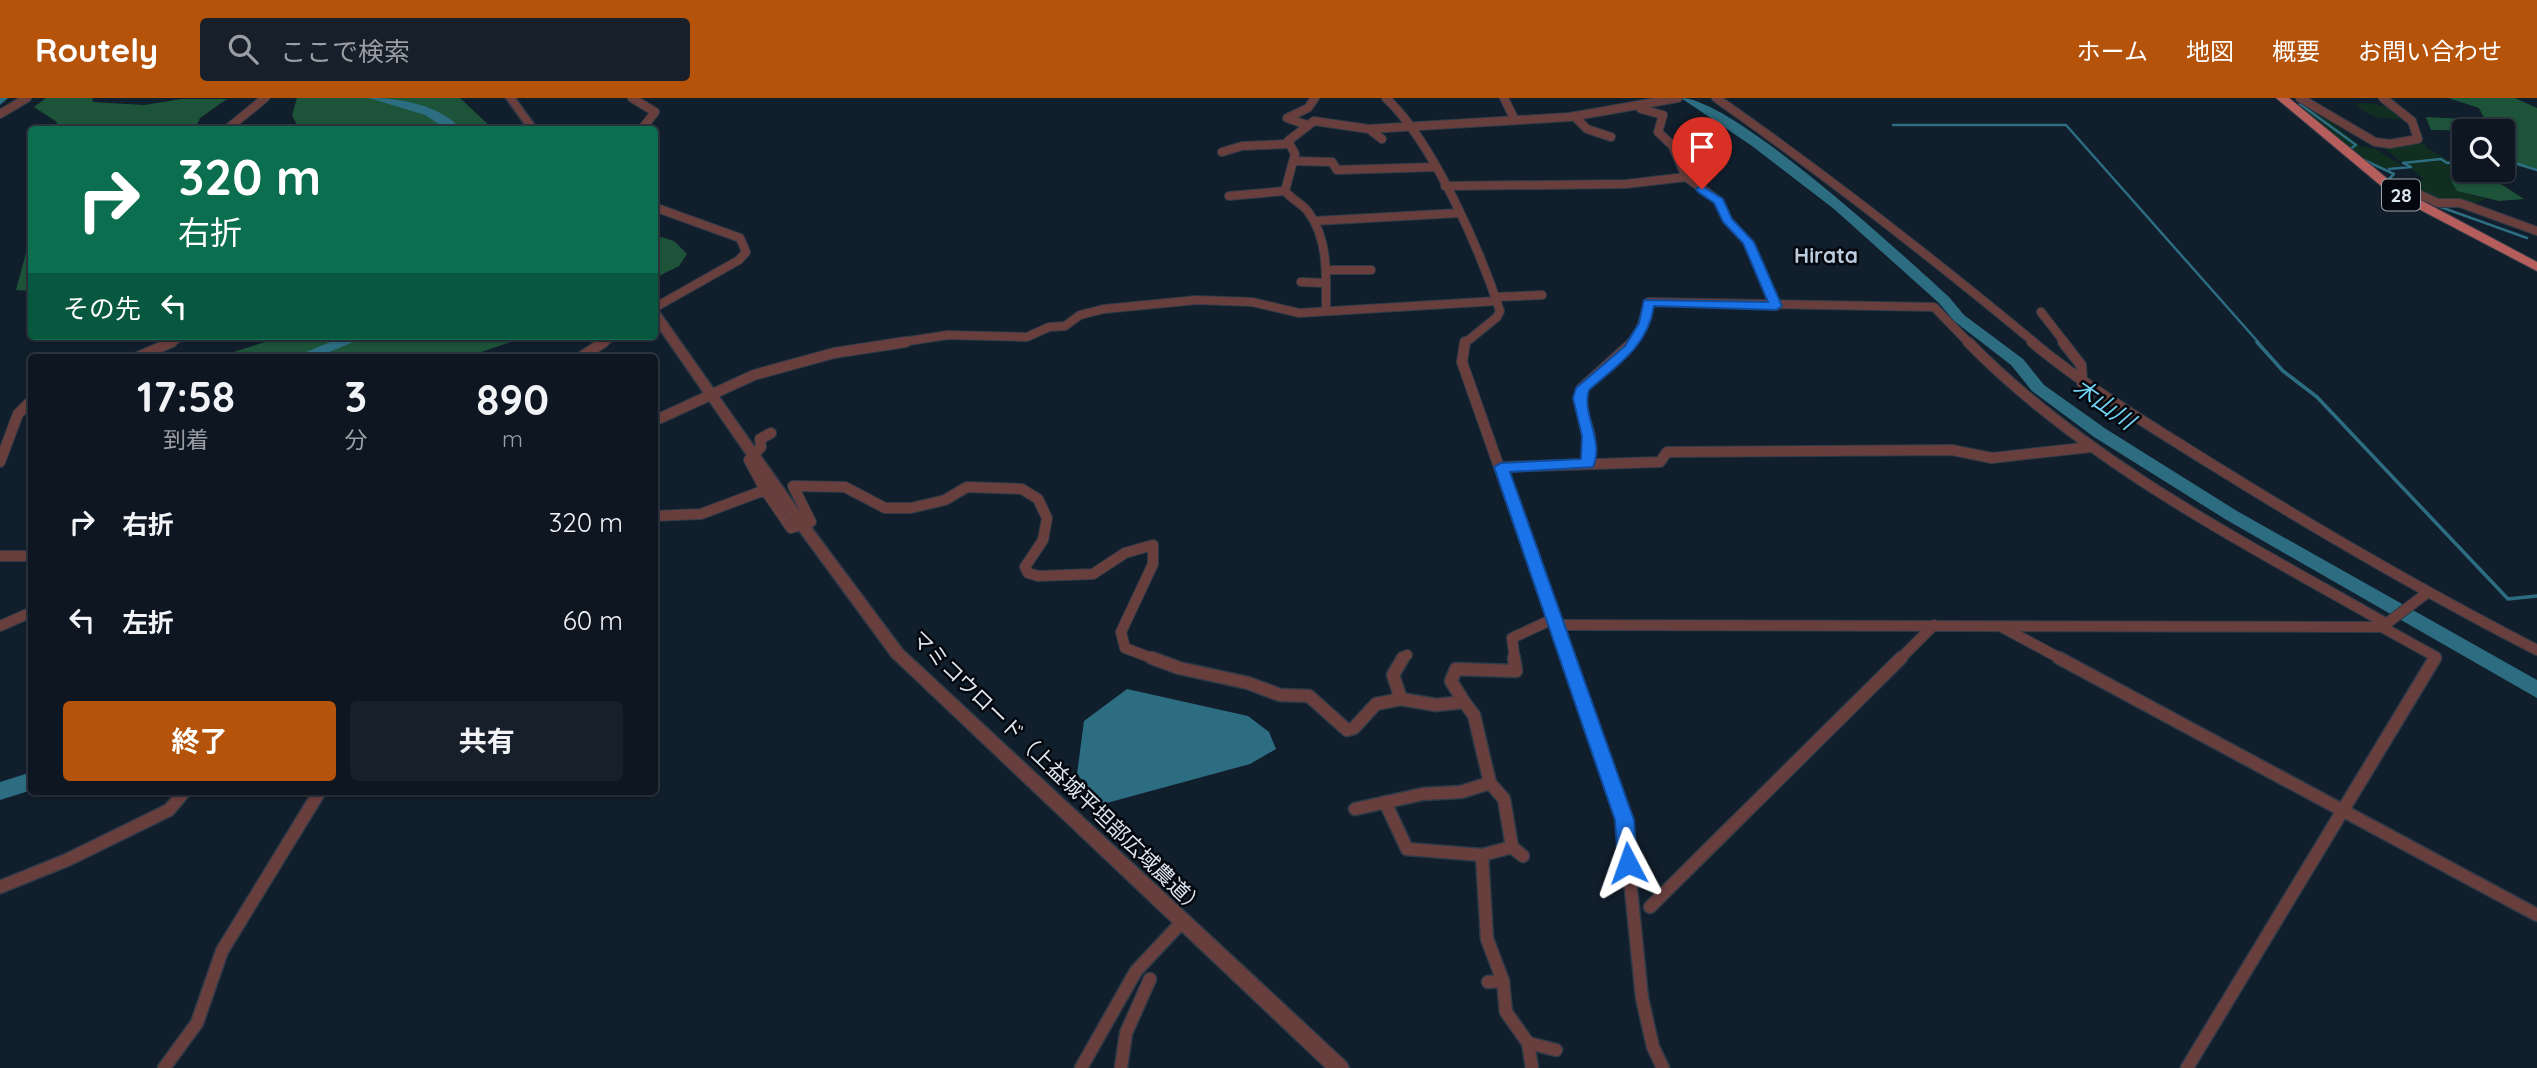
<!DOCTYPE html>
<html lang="ja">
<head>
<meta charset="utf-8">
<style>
	body { margin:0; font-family:Quicksand,"Noto Sans JP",sans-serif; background:#161f2a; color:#f1f3f6; height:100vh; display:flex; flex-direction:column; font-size:26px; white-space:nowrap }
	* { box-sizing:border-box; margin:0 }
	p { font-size:23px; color:#9a9fa5 }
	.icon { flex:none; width:38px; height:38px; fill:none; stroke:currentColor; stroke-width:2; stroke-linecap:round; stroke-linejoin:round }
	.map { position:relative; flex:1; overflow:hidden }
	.panel { position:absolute; left:28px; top:256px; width:630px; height:441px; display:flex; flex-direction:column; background:#0d1621; border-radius:7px; box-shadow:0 2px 5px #0004,0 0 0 2px #2d353f }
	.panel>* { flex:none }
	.banner { position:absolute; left:28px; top:28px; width:630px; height:214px; border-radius:7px; box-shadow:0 2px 5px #0004,0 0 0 2px #2d353f; background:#0b6e4f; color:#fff; overflow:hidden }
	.controls { position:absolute; left:2452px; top:21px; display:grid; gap:14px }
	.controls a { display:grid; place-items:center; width:63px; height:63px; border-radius:7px; background:#0d1621; box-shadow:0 2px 5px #0004,0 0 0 2px #2d353f; font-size:35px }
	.pin { position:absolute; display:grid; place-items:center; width:60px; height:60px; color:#fff; margin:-72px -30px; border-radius:50% 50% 50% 0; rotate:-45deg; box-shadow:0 0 7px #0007 }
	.pin .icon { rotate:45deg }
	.me { position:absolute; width:77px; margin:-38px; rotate:356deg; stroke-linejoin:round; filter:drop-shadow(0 0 5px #0008) }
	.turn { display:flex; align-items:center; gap:24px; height:147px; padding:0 35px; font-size:32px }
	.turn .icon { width:91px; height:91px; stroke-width:2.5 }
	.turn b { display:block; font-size:49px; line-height:60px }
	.then { display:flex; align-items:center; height:66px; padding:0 35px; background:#0003; gap:14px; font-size:26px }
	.eta { display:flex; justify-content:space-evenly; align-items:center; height:119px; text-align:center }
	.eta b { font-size:42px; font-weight:700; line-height:49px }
	.primary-button { display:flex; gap:14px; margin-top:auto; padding:14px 35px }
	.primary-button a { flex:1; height:80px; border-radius:7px; background:#b45309; color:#fff; font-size:28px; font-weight:700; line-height:80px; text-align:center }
	.primary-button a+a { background:#161f2a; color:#f1f3f6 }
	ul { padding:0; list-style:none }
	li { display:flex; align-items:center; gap:21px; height:98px; padding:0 35px }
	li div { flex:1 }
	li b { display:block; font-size:26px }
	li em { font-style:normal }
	header { display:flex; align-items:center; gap:42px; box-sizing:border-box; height:98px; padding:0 35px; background:#b45309; color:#fff }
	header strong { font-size:33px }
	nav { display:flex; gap:38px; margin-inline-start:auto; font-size:24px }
	.search { width:490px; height:63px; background:#161f2a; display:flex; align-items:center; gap:18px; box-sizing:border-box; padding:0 24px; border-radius:7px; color:#9a9fa5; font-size:26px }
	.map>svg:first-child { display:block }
	.green { fill:#102f20 }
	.forest { fill:#1d5339 }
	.water { fill:#2c6d82 }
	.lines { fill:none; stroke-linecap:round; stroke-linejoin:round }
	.stream-far1 { stroke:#2c6d82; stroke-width:2.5 }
	.stream { stroke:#2c6d82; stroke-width:3.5 }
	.river { fill:#2c6d82; fill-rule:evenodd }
	.minor-far2-casing { stroke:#2e3a47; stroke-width:10 }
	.minor-far1-casing { stroke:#2e3a47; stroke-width:12 }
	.minor-casing { stroke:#2e3a47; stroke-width:15 }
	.tertiary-casing { stroke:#2e3a47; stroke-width:3 }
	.primary-casing { stroke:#2e3a47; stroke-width:2 }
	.minor-far2 { stroke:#693f3d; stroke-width:8 }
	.minor-far1 { stroke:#693f3d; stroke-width:10 }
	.minor { stroke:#693f3d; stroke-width:12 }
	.tertiary { fill:#693f3d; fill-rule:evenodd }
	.primary { fill:#b55e5b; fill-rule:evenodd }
	.route { fill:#1a73e8; stroke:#114b97; stroke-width:2 }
	.labels { text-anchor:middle; stroke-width:5; stroke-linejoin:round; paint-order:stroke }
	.shield { fill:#04080e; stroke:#9ca3ac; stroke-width:2 }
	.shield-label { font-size:19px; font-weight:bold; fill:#dde6ef }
	.far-quarter-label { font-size:21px; font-weight:bold; fill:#bacbde; stroke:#04080e }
	.street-label { font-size:21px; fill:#dde6ef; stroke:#04080e }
	.water-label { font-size:23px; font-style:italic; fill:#72d4f5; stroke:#04080e }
</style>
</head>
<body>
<header>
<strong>Routely</strong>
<div class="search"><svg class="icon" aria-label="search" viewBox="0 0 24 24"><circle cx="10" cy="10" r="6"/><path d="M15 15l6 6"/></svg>ここで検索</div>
<nav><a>ホーム</a><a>地図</a><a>概要</a><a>お問い合わせ</a></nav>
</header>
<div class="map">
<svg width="2537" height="970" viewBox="0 0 2537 970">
	<rect width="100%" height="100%" fill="#111e2c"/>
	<!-- green -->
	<g class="green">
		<path d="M 2356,5 C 2376,5 2388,6 2402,21 C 2385,21 2366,20 2356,5 Z"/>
		<path d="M 2304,12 L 2312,13 L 2331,24 L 2362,49 L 2374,50 L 2402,68 L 2383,71 L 2367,66 Z"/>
		<path d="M 2425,45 L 2425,49 L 2452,64 L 2463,66 L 2459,77 L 2452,83 L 2457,93 L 2486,101 C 2459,115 2426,97 2399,88 L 2424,81 L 2381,48 Z"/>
	</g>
	<!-- forest -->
	<g class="forest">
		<path d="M 46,0 L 92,0 L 93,4 L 144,7 L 181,1 L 227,1 L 200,20 L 195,31 L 55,32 L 57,24 L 34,9 Z"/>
		<path d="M 297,0 L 460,0 L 493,31 L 299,31 L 292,17 Z"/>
		<path d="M 2448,0 L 2515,0 L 2537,10 L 2537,73 L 2515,67 C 2512,53 2502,47 2502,33 L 2431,32 L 2426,19 L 2485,22 L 2479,10 Z"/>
		<path d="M 2459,77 L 2474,82 L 2496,83 L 2524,101 L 2499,103 L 2457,93 L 2451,83 Z"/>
		<path d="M 31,136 L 31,193 L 16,192 Z"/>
		<path d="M 654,137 L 674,143 L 687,156 L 679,168 L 655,180 Z"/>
		<path d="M 283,238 L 529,238 L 466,259 L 219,259 Z"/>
	</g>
	<!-- water -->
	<path class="water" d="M 1127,591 L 1248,618 L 1269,634 L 1276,651 L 1250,666 L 1103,706 L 1077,676 L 1084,623 Z"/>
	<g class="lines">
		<!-- stream-far1 -->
		<g class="stream-far1">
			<path d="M 2300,6 L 2356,47 L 2350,51 L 2353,53"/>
			<path d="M 1893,27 L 2066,27 L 2259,245"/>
			<path d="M 2364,62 L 2394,76 L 2388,82 L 2399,89"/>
			<path d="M 2502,66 L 2515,65 L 2537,72"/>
			<path d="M 2389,71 L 2411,69 L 2403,65 L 2441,61 L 2447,65 L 2464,64"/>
			<path d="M 2421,102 L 2527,140"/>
		</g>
		<!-- stream -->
		<path class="stream" d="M 2257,244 L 2283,273 L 2317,299 L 2508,501 L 2537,498"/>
		<!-- river -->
		<g class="river">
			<path d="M 0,0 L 8,0 L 0,7 Z"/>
			<path d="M 369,0 C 400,0 441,7 462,32 L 448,32 L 425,17 Z"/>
			<path d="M 1681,0 C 1733,0 1904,158 1949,199 L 1964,217 L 2023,261 L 2044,287 L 2106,331 L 2237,413 L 2537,582 L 2537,600 L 2225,421 L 2094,339 L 2032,293 L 2011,267 L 1954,223 L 1939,205 L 1834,111 L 1752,48 Z"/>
			<path d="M 345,238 L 368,238 L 317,259 L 294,259 Z"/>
			<path d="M 32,674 L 32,692 L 0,702 L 0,684 Z"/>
		</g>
		<!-- minor-far2 casing -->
		<g class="minor-far2-casing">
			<g id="minor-far2">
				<path d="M 632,0 L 655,14 L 641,32"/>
				<path d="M 1386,0 C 1433,44 1480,152 1500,213 L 1497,219 L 1465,245"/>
				<path d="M 1504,0 L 1515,22"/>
				<path d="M 1716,0 C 1826,77 1931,159 2035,245"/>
				<path d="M 2300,0 L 2375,44 L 2390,46 L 2418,41 L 2412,23 L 2383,0"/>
				<path d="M 1641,11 L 1663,17 L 1658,34 L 1672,47 L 1686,79 L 1719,103 L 1727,122 L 1748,144 L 1776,208"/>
				<path d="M 0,16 L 27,0"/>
				<path d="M 1574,18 L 1587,31 L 1611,39"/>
				<path d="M 1307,27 L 1287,20 L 1308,10 L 1315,0"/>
				<path d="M 1369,31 L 1382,41"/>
				<path d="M 226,32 L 265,0"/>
				<path d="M 1222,54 L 1242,48 L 1288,46"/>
				<path d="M 1294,63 L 1332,64 L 1337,72 L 1436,69"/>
				<path d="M 1445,88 L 1626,86 L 1686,79"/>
				<path d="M 2391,91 L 2406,90 L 2438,105 L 2460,105 L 2537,133"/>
				<path d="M 1229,98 L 1285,93"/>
				<path d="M 654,109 L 740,140 L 746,154 L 739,162 L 654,210"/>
				<path d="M 1315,123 L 1459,115"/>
				<path d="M 1327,172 L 1371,172"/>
				<path d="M 1301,184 L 1325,185"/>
				<path d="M 1495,199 L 1542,197"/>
				<path d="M 1326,212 C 1326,179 1329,143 1309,115 C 1303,106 1292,102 1285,93 L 1295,56 L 1288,43 L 1314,23 L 1369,31 L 1570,19 L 1678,0"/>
				<path d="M 2041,214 L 2065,245"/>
				<path d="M 168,245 L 184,238"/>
				<path d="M 602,245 L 613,238"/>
				<path d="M 895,245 L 948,237 L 1027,239 L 1049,229 L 1065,228 L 1080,217 L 1104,211 L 1197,202 L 1252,204 L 1299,215 L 1497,203"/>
				<path d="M 1631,245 L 1640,232 L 1649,204 L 1934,209 L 1969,245"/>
			</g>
		</g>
		<!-- minor-far1 casing -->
		<g class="minor-far1-casing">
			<g id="minor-far1">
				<path d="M 1465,244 L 1462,264 L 1567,562"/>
				<path d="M 1968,244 C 2084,363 2243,444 2387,526"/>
				<path d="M 2032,244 C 2090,292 2149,327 2213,367 C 2319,433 2426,495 2537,552"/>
				<path d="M 2063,244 L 2081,267 L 2082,285"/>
				<path d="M 138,259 L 172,244"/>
				<path d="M 581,259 L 604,244"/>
				<path d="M 654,323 L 754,277 L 834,255 L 906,244"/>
				<path d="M 0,364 L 18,316 L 32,302"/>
				<path d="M 1588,366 L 1590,338 L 1579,300 L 1582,290 L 1633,244"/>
				<path d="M 1501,369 L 1660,364 L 1667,354 L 1952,352 L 1992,360 L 2091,349"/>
				<path d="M 765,392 L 749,362 L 761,349 L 760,341 L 771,335"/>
				<path d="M 654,418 L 701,416 L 765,392 L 791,430 L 811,424 L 793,388 L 845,389 L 885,410 L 911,410 L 945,402 L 967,389 L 1022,391 L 1038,401 L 1047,420 L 1043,442 L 1025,469 L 1028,475 L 1038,478 L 1093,476 L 1125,455 L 1153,447 L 1153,466 L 1121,534 L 1125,550 L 1157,562"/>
				<path d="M 0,458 L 32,458"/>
				<path d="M 1555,527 L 2382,529 L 2427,495"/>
				<path d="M 0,528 L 32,514"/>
				<path d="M 2000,528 L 2063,562"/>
				<path d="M 2382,529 L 2436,559 L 2434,562"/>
				<path d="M 1401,562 L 1407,557"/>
				<path d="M 1515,562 L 1512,540 L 1553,521"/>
				<path d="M 1899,562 L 1934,527"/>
			</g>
		</g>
		<!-- minor casing -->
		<g class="minor-casing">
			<g id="minor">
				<path d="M 1152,560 L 1179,570 L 1248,585 L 1280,597 L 1309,598 L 1347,632 L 1354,630 L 1376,606 L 1401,601 L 1436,607 L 1464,604 L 1451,583 L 1456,571 L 1516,573 L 1514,560"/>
				<path d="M 1567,560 L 1624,722 L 1642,900 L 1653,949 L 1663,970"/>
				<path d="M 2059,560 L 2537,817"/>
				<path d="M 1401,601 L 1393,577 L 1403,560"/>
				<path d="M 1464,604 L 1474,617 L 1490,685 L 1504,701 L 1512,749 L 1523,758"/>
				<path d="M 1385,704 L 1407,751 L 1482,757 L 1512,749"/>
				<path d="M 1355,711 L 1423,696 L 1461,694 L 1490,685"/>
				<path d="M 1482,757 L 1487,841 L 1503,883"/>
				<path d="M 0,789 L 67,762 L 169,712 L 185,693"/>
				<path d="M 1650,809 L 1901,560"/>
				<path d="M 1488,884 L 1503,883 L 1506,914 L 1528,945 L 1532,970"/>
				<path d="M 1528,945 L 1556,952"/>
				<path d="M 164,970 L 197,925 L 222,853 L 320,693"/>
				<path d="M 1081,970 L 1136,873 L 1182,824"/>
				<path d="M 1121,970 L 1126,935 L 1150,881"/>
				<path d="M 2187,970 L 2435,560"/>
			</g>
		</g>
		<!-- tertiary casing -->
		<g class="tertiary-casing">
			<g id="tertiary">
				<path d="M 506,0 L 515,0 L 538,32 L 529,32 Z"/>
				<path d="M 654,211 L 658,212 L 808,425 L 902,551 L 1346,964 L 1349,970 L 1326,970 L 892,559 L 798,431 L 654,223 Z"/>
			</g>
		</g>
		<!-- primary casing -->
		<g class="primary-casing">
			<path id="primary" d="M 2276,0 L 2289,0 L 2400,91 L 2537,164 L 2537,173 L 2392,97 Z"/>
		</g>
		<!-- minor-far2 -->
		<use href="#minor-far2" class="minor-far2"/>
		<!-- minor-far1 -->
		<use href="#minor-far1" class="minor-far1"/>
		<!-- minor -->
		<use href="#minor" class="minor"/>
		<!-- tertiary -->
		<use href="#tertiary" class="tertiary"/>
		<!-- primary -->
		<use href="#primary" class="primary"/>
	</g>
	<!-- route -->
	<path class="route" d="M 1702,88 L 1723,101 L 1732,121 L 1754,144 L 1782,208 L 1776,212 L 1654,208 C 1648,248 1618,267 1589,292 C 1581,316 1605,343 1593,369 L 1510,374 L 1634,722 L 1637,765 L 1634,770 L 1621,770 L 1618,765 L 1615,722 L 1494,369 L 1501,365 L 1581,361 L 1582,338 L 1573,300 L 1576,290 L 1625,248 L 1639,225 L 1644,202 L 1768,204 L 1743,145 L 1723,124 L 1714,105 L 1698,94 L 1696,91 Z"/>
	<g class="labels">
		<!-- shield labels -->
		<rect class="shield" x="2382" y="81.5" width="38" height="31" rx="5"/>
		<g class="shield-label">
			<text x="2401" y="104">28</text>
		</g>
		<!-- far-quarter labels -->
		<g class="far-quarter-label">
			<text x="1826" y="165">Hirata</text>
		</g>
		<!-- street labels -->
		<g class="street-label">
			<text transform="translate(1058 675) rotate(44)" y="7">マミコウロード（上益城平坦部広域農道）</text>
		</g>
		<!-- water labels -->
		<g class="water-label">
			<text transform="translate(2104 306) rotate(35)" y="8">木山川</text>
		</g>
	</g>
</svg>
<div class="controls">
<a><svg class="icon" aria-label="search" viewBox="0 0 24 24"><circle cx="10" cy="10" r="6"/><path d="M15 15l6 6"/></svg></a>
</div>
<div class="pin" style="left:1702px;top:91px;background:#d93025"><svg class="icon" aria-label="arrive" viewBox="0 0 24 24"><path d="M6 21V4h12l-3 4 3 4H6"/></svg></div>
<svg class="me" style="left:1628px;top:765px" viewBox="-20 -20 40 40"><path d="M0-17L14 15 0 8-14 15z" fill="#1a73e8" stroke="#fff" stroke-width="4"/></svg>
<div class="banner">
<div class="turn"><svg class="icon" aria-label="right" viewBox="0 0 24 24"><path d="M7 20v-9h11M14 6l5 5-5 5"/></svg><div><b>320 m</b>右折</div></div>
<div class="then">その先<svg class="icon" aria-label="left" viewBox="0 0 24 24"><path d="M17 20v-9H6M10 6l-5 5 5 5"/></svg></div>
</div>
<section class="panel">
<div class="eta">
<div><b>17:58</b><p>到着</p></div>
<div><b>3</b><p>分</p></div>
<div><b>890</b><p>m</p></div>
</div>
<ul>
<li><svg class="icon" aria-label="right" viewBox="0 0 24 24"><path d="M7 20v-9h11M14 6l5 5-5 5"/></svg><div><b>右折</b></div><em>320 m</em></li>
<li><svg class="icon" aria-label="left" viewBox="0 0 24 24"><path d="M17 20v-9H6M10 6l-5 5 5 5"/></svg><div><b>左折</b></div><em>60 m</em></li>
</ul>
<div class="primary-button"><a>終了</a><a>共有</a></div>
</section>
</div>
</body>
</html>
